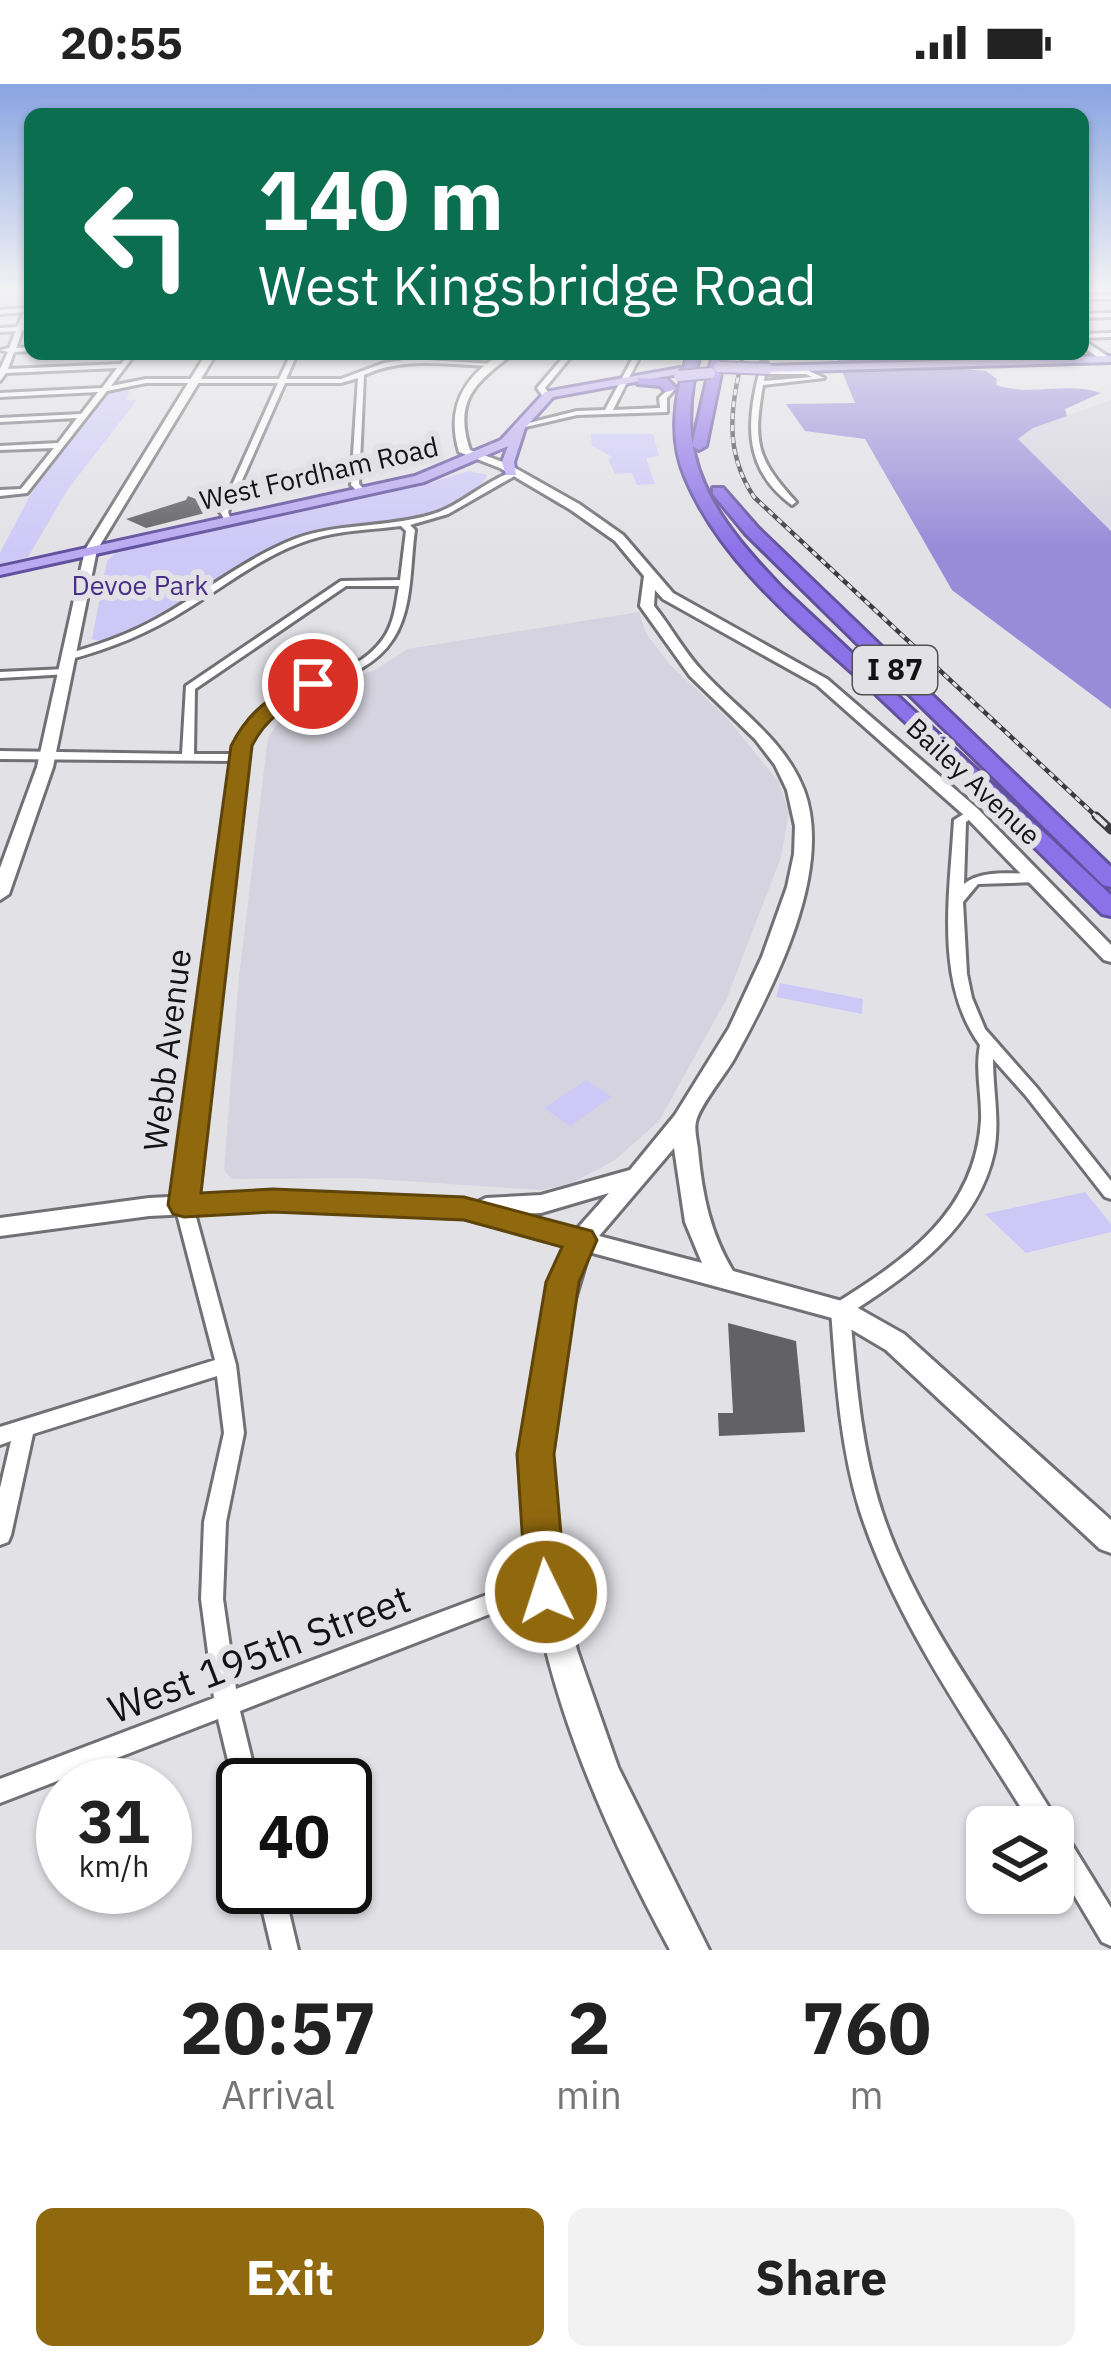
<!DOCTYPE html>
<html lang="en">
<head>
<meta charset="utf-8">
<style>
	body { margin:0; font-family:"IBM Plex Sans",sans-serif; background:#f2f2f2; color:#222; height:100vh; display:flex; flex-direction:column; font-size:45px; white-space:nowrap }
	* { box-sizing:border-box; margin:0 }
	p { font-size:39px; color:#767676 }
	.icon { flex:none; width:66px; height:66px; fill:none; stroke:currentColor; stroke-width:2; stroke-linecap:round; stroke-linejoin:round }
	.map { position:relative; height:1866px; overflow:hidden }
	.side { display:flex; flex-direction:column; background:#fff; flex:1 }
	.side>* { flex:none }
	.hud { position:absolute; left:24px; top:24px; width:1065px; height:252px; border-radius:18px; box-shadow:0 3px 9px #0004; background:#0b6e4f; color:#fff; overflow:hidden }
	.fabs { position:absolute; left:966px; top:1722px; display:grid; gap:24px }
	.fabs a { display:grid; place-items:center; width:108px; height:108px; border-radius:18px; background:#fff; box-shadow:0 3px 9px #0004; font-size:60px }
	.speed { position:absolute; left:36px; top:1674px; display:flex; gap:24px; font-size:60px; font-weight:700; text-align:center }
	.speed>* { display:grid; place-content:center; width:156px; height:156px; border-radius:50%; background:#fff; box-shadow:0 3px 9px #0004; line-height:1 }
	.speed small { font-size:30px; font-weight:400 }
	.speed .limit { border:6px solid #111; border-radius:18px; background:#fff; color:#111 }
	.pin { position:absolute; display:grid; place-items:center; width:102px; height:102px; color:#fff; margin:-51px; border:6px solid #fff; border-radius:50%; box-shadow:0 3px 12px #0007 }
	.me { position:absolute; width:132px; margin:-66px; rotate:356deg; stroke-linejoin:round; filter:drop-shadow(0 0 9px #0008) }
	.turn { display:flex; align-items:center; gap:42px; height:252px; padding:0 36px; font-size:54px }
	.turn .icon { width:156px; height:156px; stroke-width:2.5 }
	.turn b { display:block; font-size:84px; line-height:102px }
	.eta { display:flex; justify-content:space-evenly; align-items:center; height:204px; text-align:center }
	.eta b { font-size:72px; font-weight:700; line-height:84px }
	.cta { display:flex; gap:24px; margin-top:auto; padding:24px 36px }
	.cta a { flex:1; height:138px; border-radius:18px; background:#90680e; color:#fff; font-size:48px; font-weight:700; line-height:138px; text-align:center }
	.cta a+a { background:#f2f2f2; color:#222 }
	.status { display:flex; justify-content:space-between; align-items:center; height:84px; padding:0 60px; background:#fff; direction:ltr }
	.status svg { height:33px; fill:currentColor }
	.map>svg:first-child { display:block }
	.built { fill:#d5d3df }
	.green { fill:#cec8f7 }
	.water { fill:#988bd8 }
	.building { fill:#626266 }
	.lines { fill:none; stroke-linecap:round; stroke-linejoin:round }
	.street-casing { stroke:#717075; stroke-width:6 }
	.secondary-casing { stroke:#717075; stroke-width:6 }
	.primary-casing { stroke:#62519e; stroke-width:6 }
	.highway-casing { stroke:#62519e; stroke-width:6 }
	.street { fill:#fff; fill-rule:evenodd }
	.secondary { fill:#fff; fill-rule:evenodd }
	.primary { fill:#baaaf1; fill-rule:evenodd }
	.highway { fill:#8c72e8; fill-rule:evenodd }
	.rail-far1-casing { stroke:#3c3c3e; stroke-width:4.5 }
	.rail-casing { stroke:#3c3c3e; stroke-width:9 }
	.rail-far1 { stroke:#e2e1e6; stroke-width:3; stroke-dasharray:6; stroke-linecap:butt }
	.rail { stroke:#e2e1e6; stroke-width:4.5; stroke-dasharray:14; stroke-linecap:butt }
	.primary-bridge-casing { stroke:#62519e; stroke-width:14; stroke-linecap:butt }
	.primary-bridge { stroke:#baaaf1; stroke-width:10 }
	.route { fill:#90680e; stroke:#5e4409; stroke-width:3 }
	.labels { text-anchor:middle; stroke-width:12; stroke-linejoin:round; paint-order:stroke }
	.far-street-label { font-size:27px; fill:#131314; stroke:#e2e1e6 }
	.far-park-label { font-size:27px; fill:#482f89; stroke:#e2e1e6 }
	.shield { fill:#e2e1e6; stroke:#515153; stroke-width:3 }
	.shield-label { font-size:30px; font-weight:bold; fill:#131314 }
	.street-label { font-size:33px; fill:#131314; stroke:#e2e1e6 }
	.near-street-label { font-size:39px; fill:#131314; stroke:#e2e1e6 }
</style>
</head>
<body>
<div class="status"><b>20:55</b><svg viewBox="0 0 49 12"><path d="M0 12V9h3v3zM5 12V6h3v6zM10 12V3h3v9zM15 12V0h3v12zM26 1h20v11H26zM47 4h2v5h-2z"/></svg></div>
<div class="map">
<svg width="1111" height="1866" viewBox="0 0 1111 1866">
	<rect width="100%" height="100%" fill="#e2e1e6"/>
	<!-- built -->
	<g class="built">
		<path d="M 1111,316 L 1111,447 L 1018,355 L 1033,344 Z"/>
		<path d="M 639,528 L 646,549 L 670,581 L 726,633 L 778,697 L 789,728 L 781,773 L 726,916 L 659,1037 L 615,1076 L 572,1099 L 542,1106 L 359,1094 L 232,1095 L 224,1086 L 239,893 L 268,653 L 286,629 L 307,614 L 377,585 L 407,565 Z"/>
	</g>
	<!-- green -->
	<g class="green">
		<path d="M 130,304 L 127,316 L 137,316 L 68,405 L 28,473 L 0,480 L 0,469 L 34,404 L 95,320 L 106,309 Z"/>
		<path d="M 591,350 L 653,350 L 659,372 L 646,374 L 655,400 L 637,401 L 632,389 L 615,390 L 608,375 L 612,373 L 592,362 Z"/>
		<path d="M 468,387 L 488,391 C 445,455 341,432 280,460 C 239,479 129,569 92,555 L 107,477 L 116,468 L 420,402 Z"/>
		<path d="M 780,899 L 863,915 L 862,930 L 776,913 Z"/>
		<path d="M 586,996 L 612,1013 L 570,1042 L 544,1024 Z"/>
		<path d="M 1085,1108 L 1111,1140 L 1111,1148 L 1026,1169 L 985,1130 Z"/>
	</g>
	<!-- water -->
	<path class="water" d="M 835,270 L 958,270 L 963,285 L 986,287 L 997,295 L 996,301 C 1032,313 1067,297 1101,309 L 1065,325 L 1067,332 L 1033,344 L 1018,355 L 1111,447 L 1111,625 L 952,506 L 865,355 L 805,347 L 786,320 L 855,319 Z"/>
	<!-- building -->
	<g class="building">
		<path d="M 188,412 L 209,420 L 205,429 L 146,444 L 126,435 L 186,416 Z"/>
		<path d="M 728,1239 L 796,1257 L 805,1348 L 719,1352 L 718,1329 L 733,1329 Z"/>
	</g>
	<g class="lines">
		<!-- street casing -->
		<g class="street-casing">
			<g id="street">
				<path d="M 30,218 L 30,228 L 24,243 L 30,245 L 22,247 L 16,264 L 30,263 L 30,267 L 14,268 L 8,285 L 121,280 L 129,270 L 135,270 L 111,302 L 146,295 L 279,295 L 291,270 L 297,270 L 286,295 L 341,295 L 384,279 L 412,275 L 494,280 L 491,282 C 447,281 405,272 364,291 L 359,400 L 366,407 L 365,409 L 359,409 L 351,401 L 358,294 L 341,299 L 285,299 L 228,428 L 232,438 L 226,438 L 220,428 L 278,299 L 146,299 L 107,307 L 27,409 L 0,412 L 0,406 L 21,405 L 54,364 L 0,366 L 0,362 L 58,359 L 77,334 L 0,338 L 0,334 L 81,330 L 98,308 L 0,313 L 0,309 L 102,304 L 117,284 L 6,289 L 0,297 L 0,285 L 8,268 L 0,266 L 9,264 L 16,247 L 0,248 L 0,244 L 17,243 L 24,228 L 0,230 L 0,226 L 25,224 Z"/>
				<path d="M 1111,229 L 1111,233 L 1083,234 L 1083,230 Z"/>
				<path d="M 1111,249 L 1111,253 L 1083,254 L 1083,250 Z"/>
				<path d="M 566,270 L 573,270 L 545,304 L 551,312 L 544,314 L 537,304 Z"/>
				<path d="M 579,270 L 597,270 L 597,271 L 594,273 Z"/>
				<path d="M 635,270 L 641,270 L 613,326 L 660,324 L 659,314 L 671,303 L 675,305 L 667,314 L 667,328 L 577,331 L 521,344 L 517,342 L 577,327 L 605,326 Z"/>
				<path d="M 762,278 L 767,279 L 766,287 L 807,286 L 824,294 L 763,301 C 753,359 756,374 796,418 L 792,421 C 740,383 747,333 762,278 ZM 765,290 L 806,290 L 812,293 L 764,297 Z"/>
				<path d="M 511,388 L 518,390 L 448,430 L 410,441 L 415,446 C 410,481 413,525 393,555 C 361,606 283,597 255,645 C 250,653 248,663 246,672 L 193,1122 L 236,1281 L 244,1349 L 226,1438 L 223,1515 L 236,1605 L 508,1503 L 546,1498 L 554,1501 L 557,1508 L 554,1515 L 508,1523 L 240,1627 L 258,1701 L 243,1701 L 243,1712 L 237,1710 L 234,1701 L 218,1635 L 0,1719 L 0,1695 L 214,1614 L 201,1515 L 204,1438 L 224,1349 L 217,1292 L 33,1350 L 11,1451 L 8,1458 L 0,1461 L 0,1404 L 11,1357 L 0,1361 L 0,1343 L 215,1276 L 175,1122 L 233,677 L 0,675 L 0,667 L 182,670 L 186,602 L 341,497 L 400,496 L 406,447 L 401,442 C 371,446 338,446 309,456 C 265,470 226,501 187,525 C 149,549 110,565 67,576 L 62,573 L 63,571 C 96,562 128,551 158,534 C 201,510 240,479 285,459 C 331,438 382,445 430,431 C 459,423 482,399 511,388 ZM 346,502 L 399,502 C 396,520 394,540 383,555 C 349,603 275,593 244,644 C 239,652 237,662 235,670 L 194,670 L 195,605 Z"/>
				<path d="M 65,585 L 69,586 L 69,590 L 0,594 L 0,588 Z"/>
				<path d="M 972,725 L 978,729 L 966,738 L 964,800 C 982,785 1014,790 1037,790 L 1044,794 L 1037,798 L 978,800 L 963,818 L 967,890 L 972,914 L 985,945 L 1037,1004 L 1111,1097 L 1111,1115 L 1105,1113 L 1026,1012 L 993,975 C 993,1007 1000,1037 994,1068 C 978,1143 910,1191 850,1229 C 856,1296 861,1364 882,1428 C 908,1506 955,1577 1000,1646 C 1038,1705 1074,1764 1111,1824 L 1111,1862 L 1102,1858 L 1053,1776 L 1053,1743 L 1033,1743 C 971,1642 897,1541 860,1427 C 840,1362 836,1293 831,1226 L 833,1221 C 905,1176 975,1129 981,1037 C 982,1011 975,987 980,961 C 934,898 950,809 954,736 Z"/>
				<path d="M 257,1803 L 283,1803 L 298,1866 L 272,1866 Z"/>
			</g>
		</g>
		<!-- secondary casing -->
		<g class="secondary-casing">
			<g id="secondary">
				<rect x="1083" y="211" width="28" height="4"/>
				<path d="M 1083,256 L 1109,273 L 1109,277 L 1103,277 L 1083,263 Z"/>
				<path d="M 206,270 L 216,270 L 97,466 L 53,683 L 9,810 L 0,816 L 0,784 L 37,683 L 85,466 Z"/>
				<path d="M 501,270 L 513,270 C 476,298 453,316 470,366 L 508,380 L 579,420 L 623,451 L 673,509 L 827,595 L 978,725 L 1111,861 L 1111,878 L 1104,876 L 966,733 L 817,601 L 663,515 L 655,506 L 654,522 C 671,543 684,568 703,588 C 739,627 784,655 804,706 C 834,787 773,904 734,975 C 725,991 699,1022 696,1038 C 694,1045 697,1057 698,1065 C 702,1110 710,1149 733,1187 L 849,1219 L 904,1250 L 1111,1436 L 1111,1469 L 1100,1465 L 886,1266 L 832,1234 L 589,1168 L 572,1225 L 551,1353 L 553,1437 L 563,1502 L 577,1566 L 618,1683 L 709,1866 L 670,1866 C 587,1713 518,1545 522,1368 C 522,1344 529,1320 533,1295 C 540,1250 548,1205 566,1162 L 464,1134 L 273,1126 L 149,1132 L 0,1152 L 0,1134 L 149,1114 L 273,1108 L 476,1119 L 486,1114 L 541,1111 L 630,1086 L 675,1031 L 729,944 L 762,873 L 787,803 L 794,770 L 795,742 L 787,706 L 775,681 L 755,655 L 690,592 L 640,522 L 644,492 L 615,457 L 571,426 L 500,384 L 459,368 C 446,324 463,293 501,270 ZM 674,1064 L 685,1138 L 702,1179 L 599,1152 ZM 609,1109 L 576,1146 L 517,1130 L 541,1129 Z"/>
			</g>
		</g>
		<!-- primary casing -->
		<g class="primary-casing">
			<g id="primary">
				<path d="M 1111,272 L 1111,278 L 768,288 L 763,285 L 768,282 Z"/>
				<path d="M 680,284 L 684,289 L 553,313 L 525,344 L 514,378 L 516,391 L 506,391 L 502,378 L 508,362 L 424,398 L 0,491 L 0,483 L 415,392 L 501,356 L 545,308 Z"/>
			</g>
		</g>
		<!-- highway casing -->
		<g class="highway-casing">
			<g id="highway">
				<path d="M 688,270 L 700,270 C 670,374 713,432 782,504 L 1111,811 L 1111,832 L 1102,830 C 1029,757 955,684 879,613 C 809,547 725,486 686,395 C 668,355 675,311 688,270 Z"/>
				<path d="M 713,270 L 725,270 L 706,362 L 699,366 L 692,362 Z"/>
				<path d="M 638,294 L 667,295 L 677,305 L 666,308 L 660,302 L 638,300 Z"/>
				<path d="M 713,404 L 723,404 L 758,444 L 1111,783 L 1111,803 L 1103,801 L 746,450 L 713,410 Z"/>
			</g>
		</g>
		<!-- street -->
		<use href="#street" class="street"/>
		<!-- secondary -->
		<use href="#secondary" class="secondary"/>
		<!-- primary -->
		<use href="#primary" class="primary"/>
		<!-- highway -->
		<use href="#highway" class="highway"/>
		<!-- rail-far1 casing -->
		<g class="rail-far1-casing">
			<path id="rail-far1" d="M 743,270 C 731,323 723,366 754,413 L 1099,735"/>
		</g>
		<!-- rail casing -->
		<g class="rail-casing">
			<path id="rail" d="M 1096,732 L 1111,746"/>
		</g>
		<!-- rail-far1 -->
		<use href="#rail-far1" class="rail-far1"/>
		<!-- rail -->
		<use href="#rail" class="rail"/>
		<!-- primary-bridge casing -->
		<g class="primary-bridge-casing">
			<g id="primary-bridge">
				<path d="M 719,283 L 768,285"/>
				<path d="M 679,292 L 710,289"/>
			</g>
		</g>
		<!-- primary-bridge -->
		<use href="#primary-bridge" class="primary-bridge"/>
	</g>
	<!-- sky -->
	<linearGradient id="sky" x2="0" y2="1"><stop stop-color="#88a4e2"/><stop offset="0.44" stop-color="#f2f2f4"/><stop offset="1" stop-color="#f2f2f4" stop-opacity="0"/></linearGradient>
	<rect width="1111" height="466" fill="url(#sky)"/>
	<!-- route -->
	<path class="route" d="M 313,594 L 323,600 L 320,604 C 291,620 267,631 252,662 L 201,1109 L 273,1105 L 464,1113 L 592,1147 L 597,1156 L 579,1198 L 554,1370 L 566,1508 L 560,1521 L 546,1527 L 532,1521 L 526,1508 L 517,1370 L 546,1198 L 562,1163 L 464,1136 L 273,1128 L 184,1133 L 173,1130 L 168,1121 L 231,662 C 248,627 276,606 313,594 Z"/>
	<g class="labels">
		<!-- far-street labels -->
		<g class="far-street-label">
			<text transform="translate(319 390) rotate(-13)" y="9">West Fordham Road</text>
			<text transform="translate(973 698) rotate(43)" y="9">Bailey Avenue</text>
		</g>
		<!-- far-park labels -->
		<g class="far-park-label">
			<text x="140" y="511">Devoe Park</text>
		</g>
		<!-- shield labels -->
		<rect class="shield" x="853" y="562" width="84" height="48" rx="9"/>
		<g class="shield-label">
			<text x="895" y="596">I 87</text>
		</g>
		<!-- street labels -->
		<g class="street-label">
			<text transform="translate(167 966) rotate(-83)" y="12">Webb Avenue</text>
		</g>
		<!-- near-street labels -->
		<g class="near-street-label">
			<text transform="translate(259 1570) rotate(-21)" y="14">West 195th Street</text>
		</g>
	</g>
</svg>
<div class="fabs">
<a><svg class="icon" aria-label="layers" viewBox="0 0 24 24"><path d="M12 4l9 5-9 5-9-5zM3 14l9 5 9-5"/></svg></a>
</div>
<div class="speed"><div>31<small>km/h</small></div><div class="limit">40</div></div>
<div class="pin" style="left:313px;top:600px;background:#d93025"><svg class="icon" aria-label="arrive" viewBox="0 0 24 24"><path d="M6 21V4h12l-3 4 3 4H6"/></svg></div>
<svg class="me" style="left:546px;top:1508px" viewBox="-20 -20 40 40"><circle r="17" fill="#90680e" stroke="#fff" stroke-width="3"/><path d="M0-11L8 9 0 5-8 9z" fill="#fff"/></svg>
<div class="hud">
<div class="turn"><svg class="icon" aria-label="left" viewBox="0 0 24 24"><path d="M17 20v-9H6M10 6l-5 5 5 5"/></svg><div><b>140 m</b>West Kingsbridge Road</div></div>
</div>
</div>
<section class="side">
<div class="eta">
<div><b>20:57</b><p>Arrival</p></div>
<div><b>2</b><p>min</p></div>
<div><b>760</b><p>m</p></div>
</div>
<div class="cta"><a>Exit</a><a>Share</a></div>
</section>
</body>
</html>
